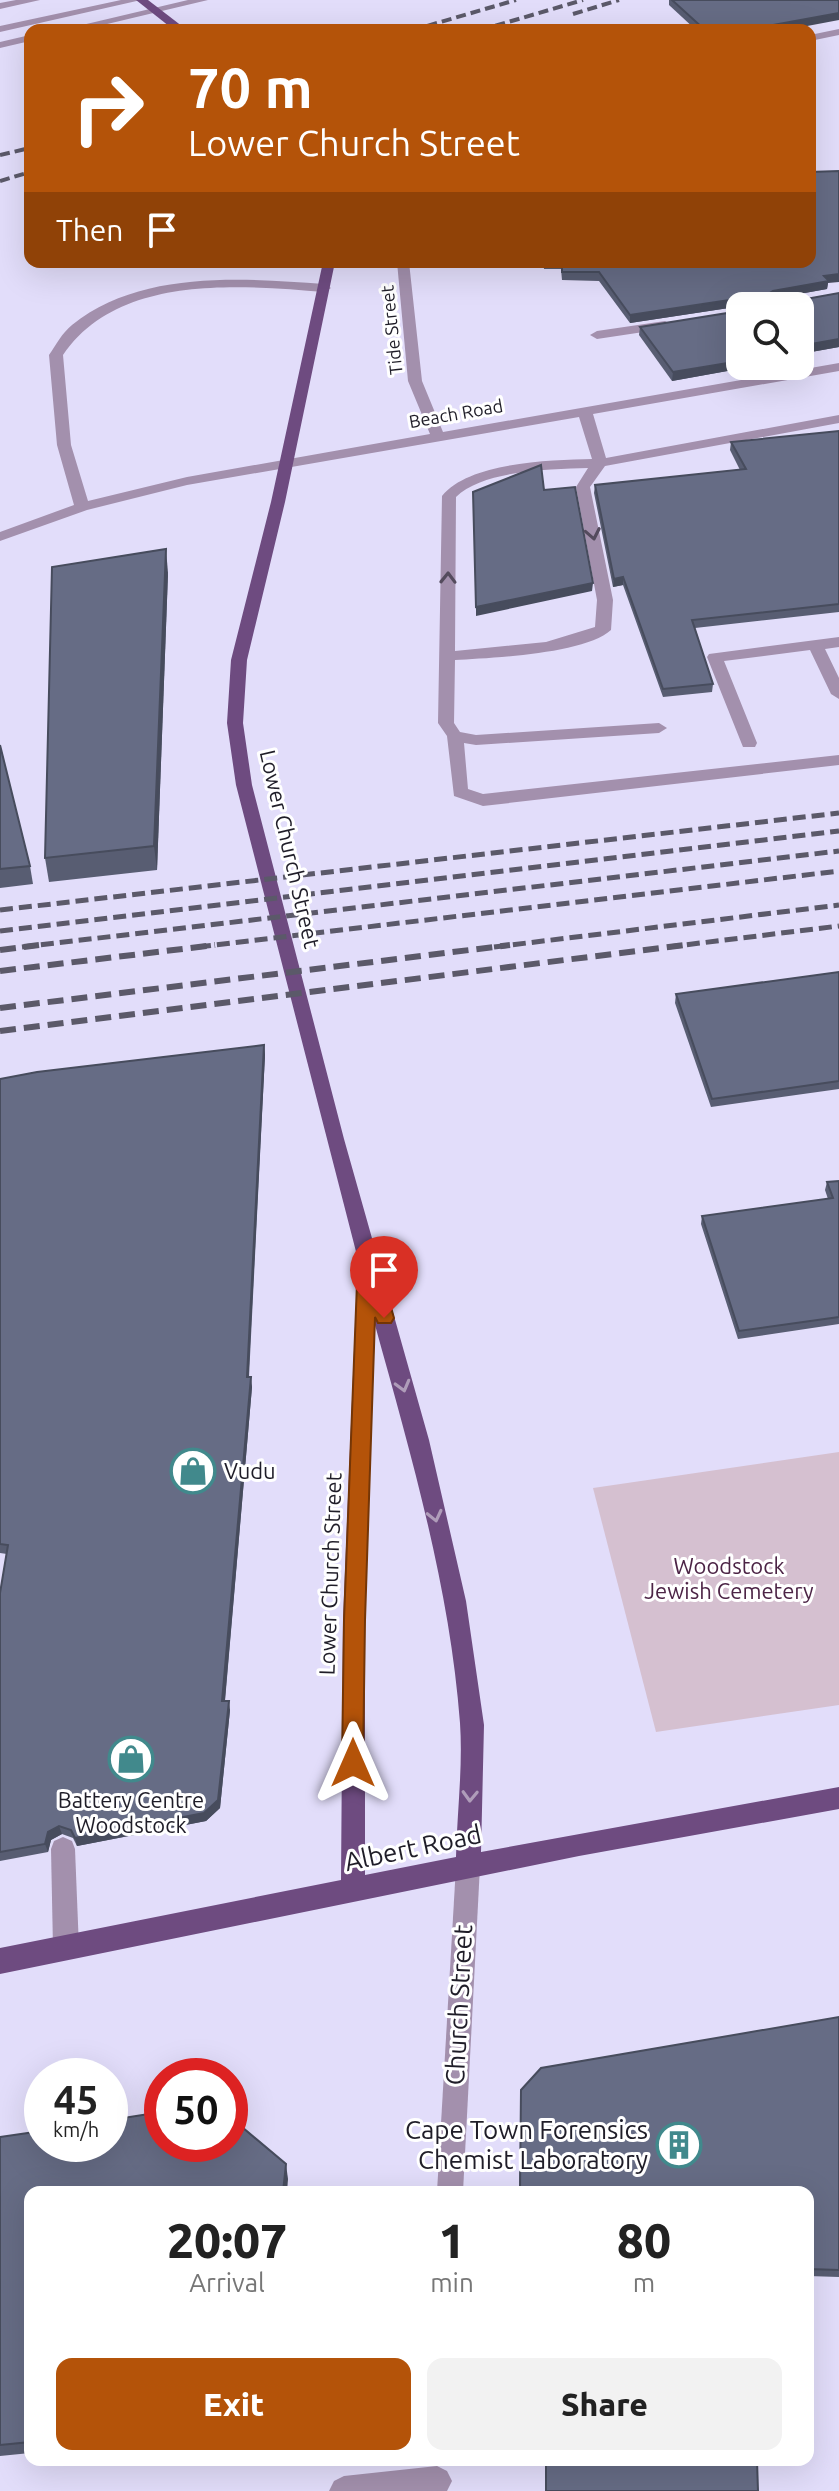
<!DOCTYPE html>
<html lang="en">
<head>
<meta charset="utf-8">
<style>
	body { margin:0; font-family:Ubuntu,sans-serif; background:#f2f2f2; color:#222; height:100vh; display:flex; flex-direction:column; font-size:30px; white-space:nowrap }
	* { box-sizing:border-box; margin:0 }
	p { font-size:26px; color:#767676 }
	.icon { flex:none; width:44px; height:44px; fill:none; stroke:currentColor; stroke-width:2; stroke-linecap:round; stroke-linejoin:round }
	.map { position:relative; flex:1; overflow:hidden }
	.drawer { position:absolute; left:24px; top:2186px; width:790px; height:280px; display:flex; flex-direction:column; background:#fff; border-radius:16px; box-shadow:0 8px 32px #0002 }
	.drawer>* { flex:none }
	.guide { position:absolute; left:24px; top:24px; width:792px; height:244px; border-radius:16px; box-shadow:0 8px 32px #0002; background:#b45309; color:#fff; overflow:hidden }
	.buttons { position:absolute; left:726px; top:292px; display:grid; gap:16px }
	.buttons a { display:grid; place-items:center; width:88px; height:88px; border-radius:16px; background:#fff; box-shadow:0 8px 32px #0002; font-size:40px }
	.speed { position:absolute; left:24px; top:2058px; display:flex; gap:16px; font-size:40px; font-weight:700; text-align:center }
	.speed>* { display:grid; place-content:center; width:104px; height:104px; border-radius:50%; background:#fff; box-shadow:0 8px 32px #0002; line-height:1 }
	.speed small { font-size:20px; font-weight:400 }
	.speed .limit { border:12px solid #d22; background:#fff; color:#111 }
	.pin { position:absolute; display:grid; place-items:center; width:68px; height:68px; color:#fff; margin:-82px -34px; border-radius:50% 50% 50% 0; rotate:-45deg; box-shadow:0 0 8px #0007 }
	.pin .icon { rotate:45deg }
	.me { position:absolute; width:88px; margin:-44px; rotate:0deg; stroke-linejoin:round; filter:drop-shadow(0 0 6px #0008) }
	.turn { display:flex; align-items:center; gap:28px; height:168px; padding:0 32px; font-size:36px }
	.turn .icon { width:104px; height:104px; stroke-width:2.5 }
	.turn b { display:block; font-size:56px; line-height:68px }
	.then { display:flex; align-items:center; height:76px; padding:0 32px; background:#0003; gap:16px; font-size:30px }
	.eta { display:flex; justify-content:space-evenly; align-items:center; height:136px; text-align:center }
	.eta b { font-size:48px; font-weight:800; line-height:56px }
	.button { display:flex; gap:16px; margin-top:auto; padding:16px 32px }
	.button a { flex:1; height:92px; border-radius:16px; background:#b45309; color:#fff; font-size:32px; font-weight:800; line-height:92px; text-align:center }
	.button a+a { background:#f2f2f2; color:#222 }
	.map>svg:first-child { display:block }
	.green { fill:#d5c0d0 }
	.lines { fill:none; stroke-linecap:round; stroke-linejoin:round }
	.minor { fill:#a390ad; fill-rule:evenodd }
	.major { fill:#6e4b80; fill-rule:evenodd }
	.rail-far2 { stroke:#5b5969; stroke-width:4; stroke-dasharray:10 5; stroke-linecap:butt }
	.rail-far1 { stroke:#5b5969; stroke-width:5; stroke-dasharray:13 6; stroke-linecap:butt }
	.rail { stroke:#5b5969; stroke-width:6; stroke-dasharray:16 8; stroke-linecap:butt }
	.wall { fill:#585d72 }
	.shaded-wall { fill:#474c5d }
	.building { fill:#666c85; stroke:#474c5d; stroke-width:2 }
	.oneway { stroke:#544b5d }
	.oneway2 { stroke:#af9cb9 }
	.route { fill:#b45309; stroke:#753606; stroke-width:2 }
	.labels { text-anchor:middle; stroke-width:6; stroke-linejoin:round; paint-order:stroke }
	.far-street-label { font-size:18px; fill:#1f1d28; stroke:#fff }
	.street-label { font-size:22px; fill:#1f1d28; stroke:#fff }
	.poi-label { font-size:22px; fill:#1f1d28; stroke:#fff; text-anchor:start }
	.park-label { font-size:22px; fill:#4c2446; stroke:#fff }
	.near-street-label { font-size:26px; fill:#1f1d28; stroke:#fff }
	.near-poi-label { font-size:26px; fill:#1f1d28; stroke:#fff; text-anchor:end }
</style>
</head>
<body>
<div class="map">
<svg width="839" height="2491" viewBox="0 0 839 2491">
	<rect width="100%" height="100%" fill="#e2ddfa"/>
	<!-- green -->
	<path class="green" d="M 839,1452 L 839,1705 L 656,1732 L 593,1488 Z"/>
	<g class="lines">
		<!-- minor -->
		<g class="minor">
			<path d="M 16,0 L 40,0 L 0,9 L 0,3 Z"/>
			<path d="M 121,0 L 141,0 L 0,32 L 0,26 Z"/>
			<path d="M 188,0 L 208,0 L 82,30 L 61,30 Z"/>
			<path d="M 839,29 L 839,35 L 810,41 L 810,35 Z"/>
			<path d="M 30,35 L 30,41 L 0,48 L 0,42 Z"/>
			<path d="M 397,262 L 409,262 L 422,381 L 443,432 L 839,363 L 839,371 L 593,414 L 606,458 L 839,415 L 839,423 L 605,466 L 590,487 L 613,600 L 611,630 C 585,654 491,658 455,660 L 454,723 L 460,732 L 476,735 L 659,723 L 667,728 L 659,733 L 476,745 L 464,743 L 468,789 L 483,794 L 839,755 L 839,765 L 483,806 L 454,796 L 447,736 L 438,723 L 442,496 C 469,462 551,460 592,459 L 579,417 L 187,485 L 87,510 L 0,541 L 0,532 L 74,505 L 57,445 L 49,355 C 56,345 62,333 72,325 C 140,270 242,278 324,284 L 331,288 L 324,292 C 238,285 118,274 63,355 L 71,445 L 88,501 L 187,477 L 430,434 L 408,381 ZM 588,468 L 576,487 L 597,600 L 595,627 L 546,642 L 455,651 L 456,497 C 483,470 552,469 588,468 Z"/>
			<path d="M 665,321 L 672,325 L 670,328 L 597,339 L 590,335 L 597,331 Z"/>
			<path d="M 839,637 L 839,647 L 825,649 L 839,678 L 839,699 L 831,694 L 810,650 L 724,661 L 757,743 L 755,747 L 743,747 L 707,657 L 709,654 Z"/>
			<path d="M 63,1837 L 72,1841 L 75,1849 L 79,1948 L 75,1957 L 66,1960 L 57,1957 L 53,1948 L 51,1849 L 54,1841 Z"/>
			<path d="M 468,1854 L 477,1858 L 480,1866 L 463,2192 L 437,2192 L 456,1866 L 459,1858 Z"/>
			<path d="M 437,2466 L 447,2471 L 452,2481 L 447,2491 L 329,2491 L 334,2481 L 344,2476 Z"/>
		</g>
		<!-- major -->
		<g class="major">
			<path d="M 136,0 L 148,0 L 187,30 L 174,30 Z"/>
			<path d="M 323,262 L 335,262 L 285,502 L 247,660 L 243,723 L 252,785 L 344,1139 L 429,1440 L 466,1601 L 484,1725 L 481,1852 L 839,1787 L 839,1809 L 579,1856 L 0,1974 L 0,1948 L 341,1880 L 343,1620 L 357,1277 L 361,1271 L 236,785 L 227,723 L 231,660 L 271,502 ZM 375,1325 C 411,1455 450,1588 460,1723 C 463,1767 457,1813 456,1857 L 365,1875 L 365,1620 Z"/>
		</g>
		<!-- rail-far2 -->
		<g class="rail-far2">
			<path d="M 573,14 L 619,0"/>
			<path d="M 413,30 L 516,0"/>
			<path d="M 481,30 L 583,0"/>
			<path d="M 0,155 L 30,148"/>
			<path d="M 0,181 L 30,172"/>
		</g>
		<!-- rail-far1 -->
		<g class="rail-far1">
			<path d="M 0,910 L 839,813"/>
			<path d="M 0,931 L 839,831"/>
			<path d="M 22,947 L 839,851"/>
			<path d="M 198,947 L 839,871"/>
			<path d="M 494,947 L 839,905"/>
			<path d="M 668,947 L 839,926"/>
		</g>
		<!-- rail -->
		<g class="rail">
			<path d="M 0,950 L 39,945"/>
			<path d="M 0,971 L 215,945"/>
			<path d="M 0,1008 L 510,945"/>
			<path d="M 0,1031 L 684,945"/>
		</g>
	</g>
	<!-- wall -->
	<g class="wall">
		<path d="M 669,0 L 839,0 L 786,30 L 696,30 L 669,5 Z"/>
		<path d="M 543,262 L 810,262 L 828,283 L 827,289 L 771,299 L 769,301 L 795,301 L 839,293 L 839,347 L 800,354 L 800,306 L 742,306 L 630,323 L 599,281 L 562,280 L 561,269 L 544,269 Z"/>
		<path d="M 640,327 L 755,366 L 672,381 L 639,335 Z"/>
		<path d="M 839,431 L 839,612 L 695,628 L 713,684 L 712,692 L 663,697 L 623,585 L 613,587 L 594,493 L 595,485 L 740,470 L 730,450 L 731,442 Z"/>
		<path d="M 168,573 L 157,870 L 49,882 L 45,858 Z"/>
		<path d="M 0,745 L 30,866 L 33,884 L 0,888 Z"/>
		<path d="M 839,972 L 839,1089 L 711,1107 L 675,1003 L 676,994 Z"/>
		<path d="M 264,1045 L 265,1055 L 249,1377 L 252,1387 L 225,1701 L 230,1710 L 220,1808 L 206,1821 L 77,1846 L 73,1838 L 62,1834 L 51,1840 L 48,1852 L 0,1861 L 0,1593 L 7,1554 L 0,1553 L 0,1079 Z"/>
		<path d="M 839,1181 L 839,1324 L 738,1339 L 701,1224 L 702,1216 L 828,1199 L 825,1190 L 827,1182 Z"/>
		<path d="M 839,2017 L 839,2277 L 808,2276 L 808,2192 L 519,2192 L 521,2090 Z"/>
		<path d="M 0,2137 L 288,2179 L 30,2192 L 30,2453 L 0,2456 Z"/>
		<path d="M 545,2460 L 757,2460 L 758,2491 L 545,2491 Z"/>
	</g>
	<!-- shaded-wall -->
	<g class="shaded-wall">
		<path d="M 839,13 L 839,20 L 786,30 L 746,30 Z"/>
		<path d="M 839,274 L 839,282 L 828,283 L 827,289 L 771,299 L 762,305 L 763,297 L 773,291 L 824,276 Z"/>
		<path d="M 743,298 L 742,306 L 630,323 L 630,315 Z"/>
		<path d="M 839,339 L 839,347 L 800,354 L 800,346 Z"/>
		<path d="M 740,361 L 740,366 L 755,366 L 672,381 L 673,372 Z"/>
		<path d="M 166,549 L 168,573 L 157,870 L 154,846 Z"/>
		<path d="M 623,577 L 623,585 L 613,587 L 614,579 Z"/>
		<path d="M 593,583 L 592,591 L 476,616 L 476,607 Z"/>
		<path d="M 264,1045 L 265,1055 L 248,1387 L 247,1377 Z"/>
		<path d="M 251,1377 L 252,1387 L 224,1710 L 222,1701 Z"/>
		<path d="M 229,1701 L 230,1710 L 220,1808 L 206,1821 L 77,1846 L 75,1838 Z"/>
		<path d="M 59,1826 L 62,1834 L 51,1840 L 48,1852 L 45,1844 L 48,1832 Z"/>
		<path d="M 286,2164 L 288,2179 L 287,2192 L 283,2192 Z"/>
	</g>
	<!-- building -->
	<g class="building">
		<path d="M 672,0 L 839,0 L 839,13 L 746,30 L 705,30 Z"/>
		<path d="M 839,171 L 839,274 L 824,276 L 829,281 L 773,291 L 763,297 L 766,301 L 795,301 L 839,293 L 839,339 L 800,346 L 800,306 L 742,306 L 743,298 L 630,315 L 599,272 L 562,272 L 562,262 L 810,262 L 810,172 Z"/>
		<path d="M 740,311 L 740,361 L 673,372 L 640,327 Z"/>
		<path d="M 839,431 L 839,604 L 692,620 L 713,684 L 663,689 L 623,577 L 614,579 L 595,485 L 746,469 L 731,442 Z"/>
		<path d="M 541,465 L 544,490 L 575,487 L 593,583 L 476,607 L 473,492 Z"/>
		<path d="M 166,549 L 154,846 L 45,858 L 52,567 Z"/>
		<path d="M 0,745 L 30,866 L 0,869 Z"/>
		<path d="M 839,972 L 839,1081 L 712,1099 L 676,994 Z"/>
		<path d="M 264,1045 L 247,1377 L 251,1377 L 222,1701 L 229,1701 L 218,1800 L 204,1813 L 75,1838 L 71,1830 L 59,1826 L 48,1832 L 45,1844 L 0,1852 L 0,1593 L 8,1545 L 0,1544 L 0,1079 L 37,1072 Z"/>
		<path d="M 839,1181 L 839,1317 L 739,1331 L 702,1216 L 833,1198 L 827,1182 Z"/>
		<path d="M 839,2017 L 839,2270 L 808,2269 L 808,2192 L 520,2192 L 521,2090 L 541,2068 Z"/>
		<path d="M 162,2112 L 162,2144 L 230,2144 L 230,2117 L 286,2164 L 283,2192 L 30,2192 L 30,2442 L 0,2445 L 0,2137 L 42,2131 L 42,2144 L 110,2144 L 110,2120 Z"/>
		<path d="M 546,2460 L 757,2460 L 758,2491 L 546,2491 Z"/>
	</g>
	<!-- one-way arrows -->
	<defs><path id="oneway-chevron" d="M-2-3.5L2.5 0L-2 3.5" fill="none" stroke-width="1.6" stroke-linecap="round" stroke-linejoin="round" transform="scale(2)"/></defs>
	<g class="oneway">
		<use href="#oneway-chevron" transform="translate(593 534) rotate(79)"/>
		<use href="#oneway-chevron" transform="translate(448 578) rotate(-89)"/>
	</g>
	<g class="oneway2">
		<use href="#oneway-chevron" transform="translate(403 1386) rotate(75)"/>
		<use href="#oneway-chevron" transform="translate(435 1516) rotate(77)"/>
		<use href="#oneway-chevron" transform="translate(470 1796) rotate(92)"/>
	</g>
	<!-- route -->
	<path class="route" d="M 367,1250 L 377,1257 L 394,1318 L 391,1323 L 378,1323 L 375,1317 L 365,1620 L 363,1763 L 360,1770 L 353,1773 L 345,1770 L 342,1763 L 344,1620 L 358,1257 Z"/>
	<!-- icons -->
	<defs>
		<g id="shop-ring" transform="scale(2.3)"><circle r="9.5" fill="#fff" stroke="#41898c" stroke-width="1.5"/><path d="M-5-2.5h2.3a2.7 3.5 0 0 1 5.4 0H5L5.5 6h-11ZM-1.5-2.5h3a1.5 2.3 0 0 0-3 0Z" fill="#41898c"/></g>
		<g id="building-ring" transform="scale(2.3)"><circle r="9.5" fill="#fff" stroke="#41898c" stroke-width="1.5"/><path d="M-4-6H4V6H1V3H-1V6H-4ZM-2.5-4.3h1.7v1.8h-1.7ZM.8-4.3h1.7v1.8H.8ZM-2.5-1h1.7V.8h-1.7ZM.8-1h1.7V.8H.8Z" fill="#41898c"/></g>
	</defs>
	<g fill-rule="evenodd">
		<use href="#shop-ring" x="193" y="1471"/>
		<use href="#shop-ring" x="131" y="1759"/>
		<use href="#building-ring" x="679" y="2145"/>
	</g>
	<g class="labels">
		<!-- far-street labels -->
		<g class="far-street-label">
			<text transform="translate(392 330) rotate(-96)" y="6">Tide Street</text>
			<text transform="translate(456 414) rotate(-10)" y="6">Beach Road</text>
		</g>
		<!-- street labels -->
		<g class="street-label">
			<text transform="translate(290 849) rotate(77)" y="8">Lower Church Street</text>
			<text transform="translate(330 1574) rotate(-88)" y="8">Lower Church Street</text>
		</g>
		<!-- poi labels -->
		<g class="poi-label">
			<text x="224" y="1479">Vudu</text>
			<text x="131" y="1808" text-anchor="middle">Battery Centre<tspan x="131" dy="25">Woodstock</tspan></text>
		</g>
		<!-- park labels -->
		<g class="park-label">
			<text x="729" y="1574">Woodstock<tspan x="729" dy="25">Jewish Cemetery</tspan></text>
		</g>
		<!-- near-street labels -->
		<g class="near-street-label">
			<text transform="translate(413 1848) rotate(-12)" y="9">Albert Road</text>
			<text transform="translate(459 2005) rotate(-87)" y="9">Church Street</text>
		</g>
		<!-- near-poi labels -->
		<g class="near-poi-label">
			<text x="648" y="2139">Cape Town Forensics<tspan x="648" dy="30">Chemist Laboratory</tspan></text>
		</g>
	</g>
</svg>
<div class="buttons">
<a><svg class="icon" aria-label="search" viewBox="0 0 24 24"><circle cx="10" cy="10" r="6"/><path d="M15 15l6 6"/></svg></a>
</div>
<div class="speed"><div>45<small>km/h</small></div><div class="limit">50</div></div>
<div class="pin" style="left:384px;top:1318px;background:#d93025"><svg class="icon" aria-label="arrive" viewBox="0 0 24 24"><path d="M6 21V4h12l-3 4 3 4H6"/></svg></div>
<svg class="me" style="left:353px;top:1763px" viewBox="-20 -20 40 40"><path d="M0-17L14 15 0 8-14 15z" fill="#b45309" stroke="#fff" stroke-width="4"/></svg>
<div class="guide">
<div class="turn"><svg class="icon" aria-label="right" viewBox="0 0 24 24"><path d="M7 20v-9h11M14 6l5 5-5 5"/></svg><div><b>70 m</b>Lower Church Street</div></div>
<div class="then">Then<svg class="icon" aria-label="arrive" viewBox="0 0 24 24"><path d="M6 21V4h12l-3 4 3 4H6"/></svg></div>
</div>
<section class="drawer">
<div class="eta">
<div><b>20:07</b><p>Arrival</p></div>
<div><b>1</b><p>min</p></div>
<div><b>80</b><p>m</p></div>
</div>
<div class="button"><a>Exit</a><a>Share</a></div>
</section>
</div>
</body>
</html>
